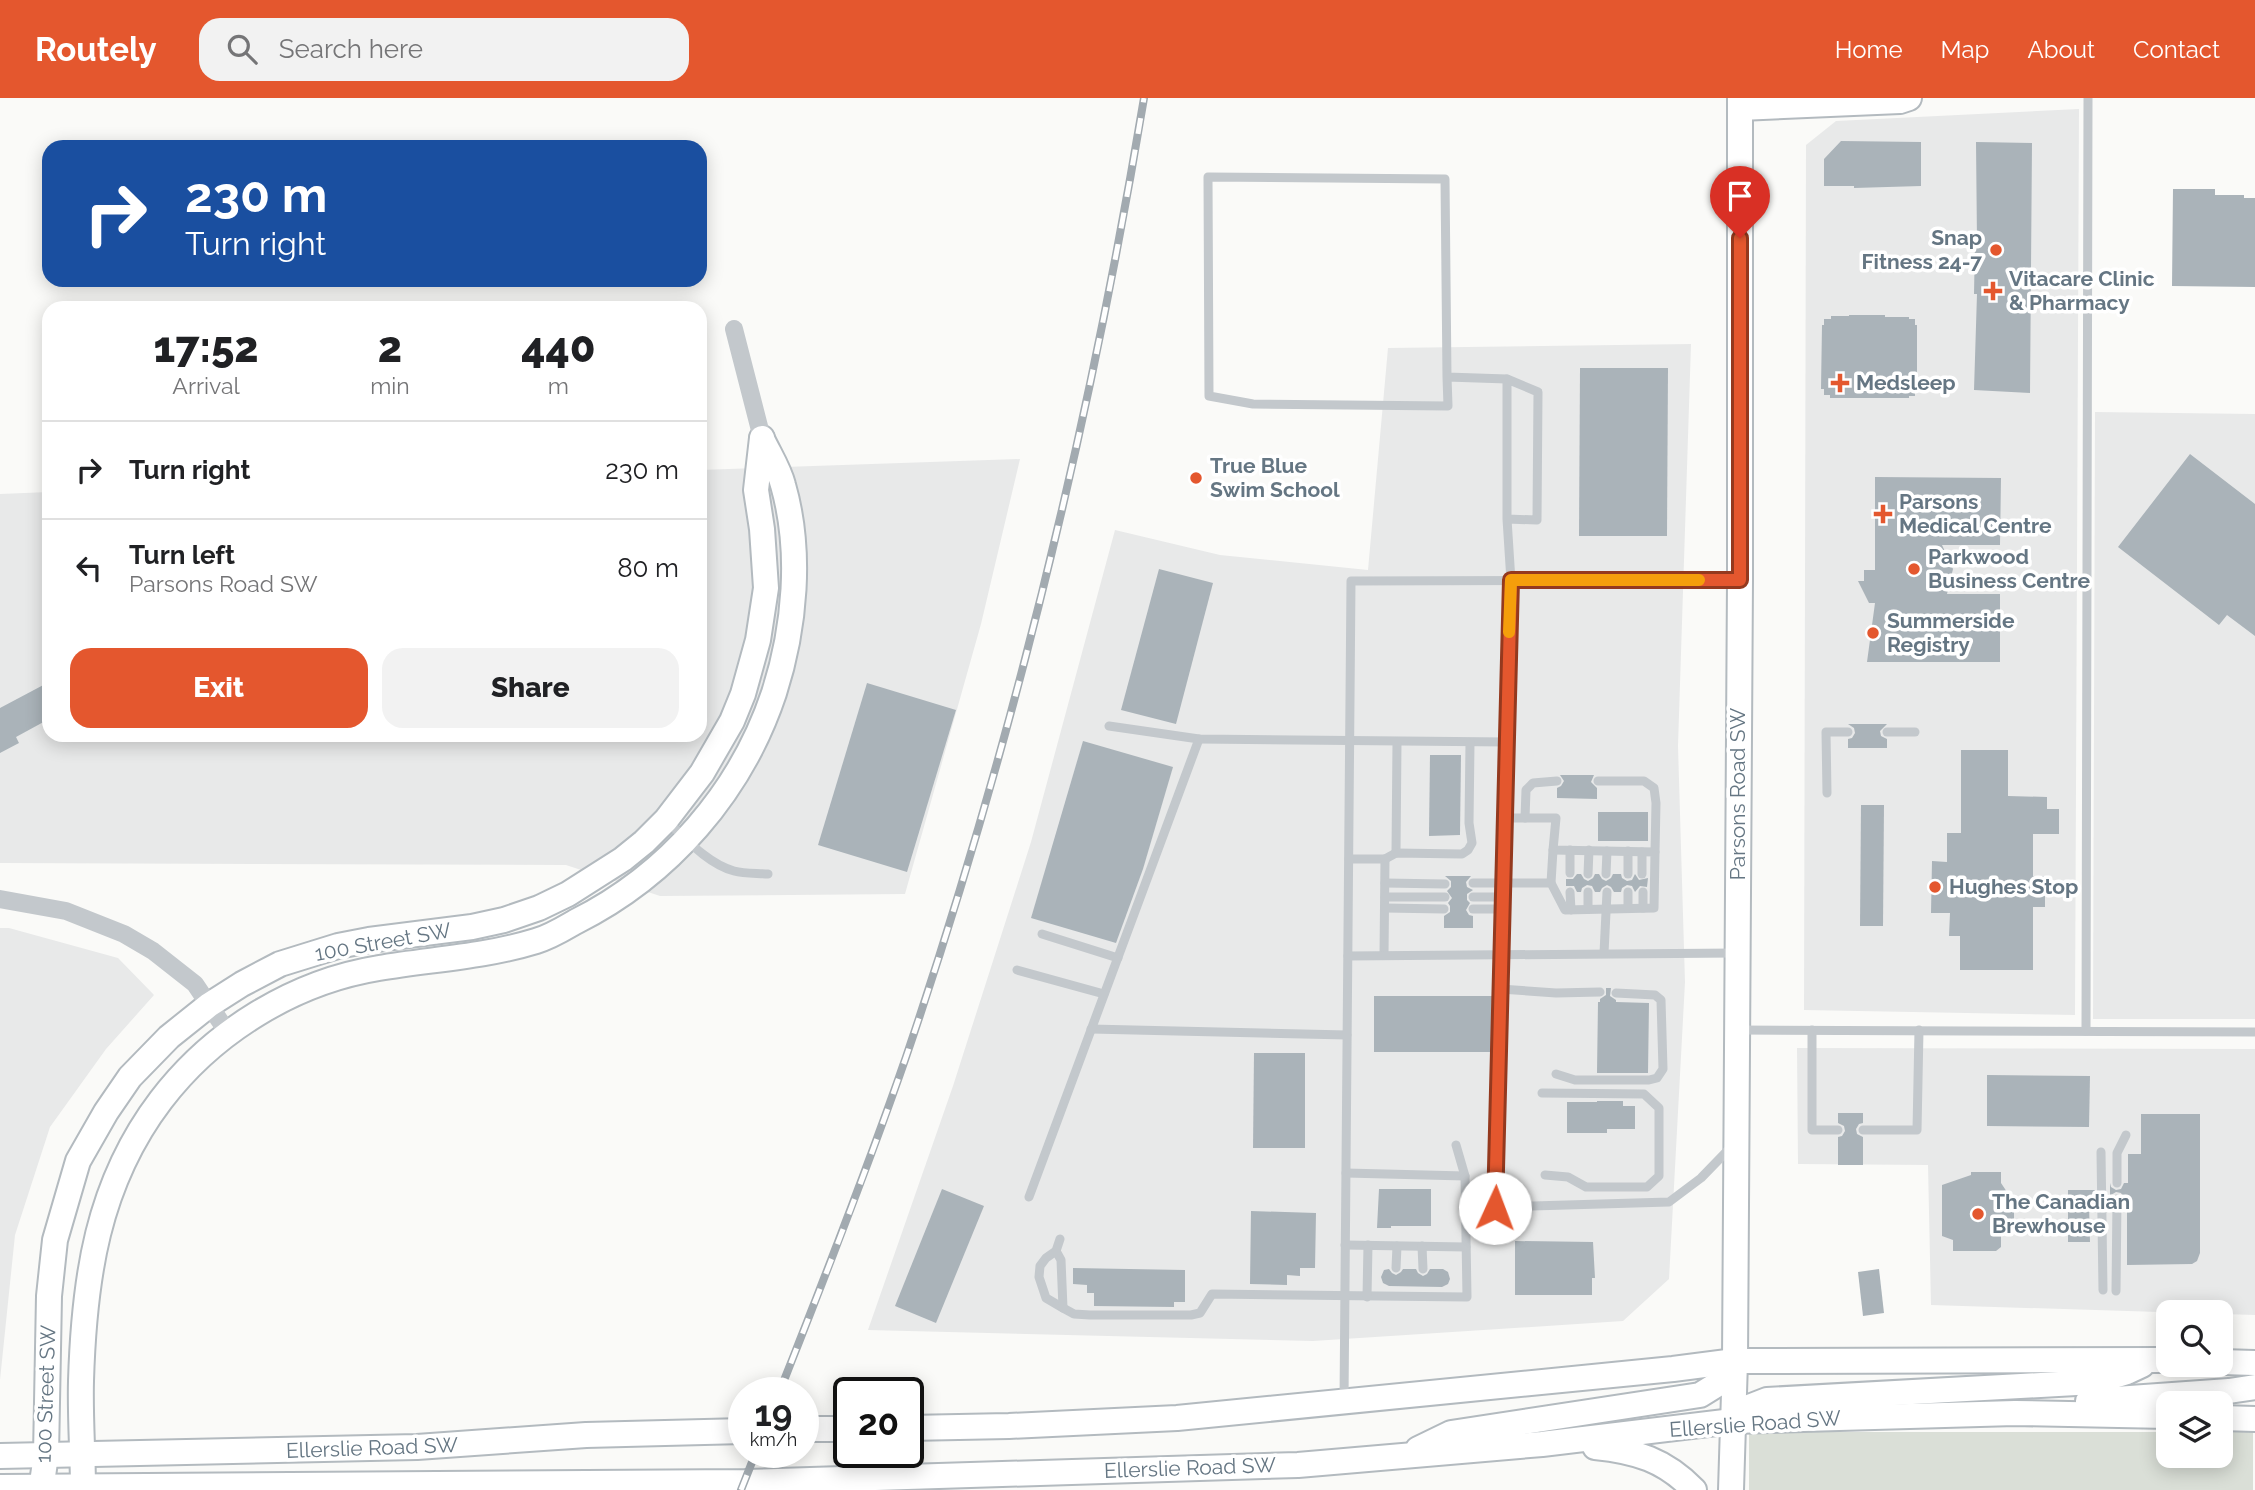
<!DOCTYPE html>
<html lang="en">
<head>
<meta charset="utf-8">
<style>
	body { margin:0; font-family:Raleway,sans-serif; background:#f2f2f2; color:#202124; height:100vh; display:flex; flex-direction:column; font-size:26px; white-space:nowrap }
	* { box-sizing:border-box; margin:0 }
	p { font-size:23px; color:#757577 }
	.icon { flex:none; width:38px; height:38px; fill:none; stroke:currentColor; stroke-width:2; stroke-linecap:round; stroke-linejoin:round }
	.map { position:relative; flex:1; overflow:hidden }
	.drawer { position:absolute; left:42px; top:203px; width:665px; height:441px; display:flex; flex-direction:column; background:#fff; border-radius:21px; box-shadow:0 4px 18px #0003 }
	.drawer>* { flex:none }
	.banner { position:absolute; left:42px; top:42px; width:665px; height:147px; border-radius:21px; box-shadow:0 4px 18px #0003; background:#1a4fa0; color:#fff; overflow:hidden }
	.fabs { position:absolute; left:2156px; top:1202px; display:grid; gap:14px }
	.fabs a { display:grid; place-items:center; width:77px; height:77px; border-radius:14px; background:#fff; box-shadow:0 4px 18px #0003; font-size:35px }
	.speed { position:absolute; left:728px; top:1279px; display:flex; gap:14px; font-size:35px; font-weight:700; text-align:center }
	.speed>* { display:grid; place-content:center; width:91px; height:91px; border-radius:50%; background:#fff; box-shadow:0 4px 18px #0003; line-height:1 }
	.speed small { font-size:18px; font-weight:400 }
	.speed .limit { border:4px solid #111; border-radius:10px; background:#fff; color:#111 }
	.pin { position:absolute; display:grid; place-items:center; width:60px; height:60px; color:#fff; margin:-72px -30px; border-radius:50% 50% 50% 0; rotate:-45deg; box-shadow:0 0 7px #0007 }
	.pin .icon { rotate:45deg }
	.me { position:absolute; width:77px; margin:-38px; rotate:2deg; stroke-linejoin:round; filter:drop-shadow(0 0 5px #0008) }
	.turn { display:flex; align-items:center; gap:24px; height:147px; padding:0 28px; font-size:32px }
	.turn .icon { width:91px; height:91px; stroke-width:2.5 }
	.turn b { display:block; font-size:49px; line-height:60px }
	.eta { display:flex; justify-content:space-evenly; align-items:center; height:119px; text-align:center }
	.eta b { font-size:42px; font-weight:800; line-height:49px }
	.action { display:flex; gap:14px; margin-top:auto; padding:14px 28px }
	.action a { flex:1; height:80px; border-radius:21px; background:#e4572e; color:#fff; font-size:28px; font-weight:800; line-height:80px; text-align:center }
	.action a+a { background:#f2f2f2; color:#202124 }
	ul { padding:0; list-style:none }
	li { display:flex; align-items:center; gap:21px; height:98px; padding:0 28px; border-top:2px solid #e0e0e0 }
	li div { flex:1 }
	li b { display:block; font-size:26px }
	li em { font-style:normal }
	header { display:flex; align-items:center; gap:42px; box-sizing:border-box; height:98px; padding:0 35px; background:#e4572e; color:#fff }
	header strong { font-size:33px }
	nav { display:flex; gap:38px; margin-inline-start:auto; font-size:24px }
	.search { width:490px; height:63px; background:#f2f2f2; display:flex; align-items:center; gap:18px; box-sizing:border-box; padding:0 24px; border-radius:21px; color:#757577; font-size:26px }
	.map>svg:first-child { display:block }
	.built { fill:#e8e9e9 }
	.green { fill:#dadfd7 }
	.building { fill:#aab3b9 }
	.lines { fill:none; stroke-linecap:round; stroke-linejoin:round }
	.secondary-casing { stroke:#b3babf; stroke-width:28 }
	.lane { stroke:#c3c8cc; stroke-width:9 }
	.street { stroke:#c3c8cc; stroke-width:18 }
	.secondary { stroke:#fff; stroke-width:24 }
	.rail-casing { stroke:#a2aab0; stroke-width:8 }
	.rail { stroke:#fff; stroke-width:5; stroke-dasharray:16; stroke-linecap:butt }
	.route-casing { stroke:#94391e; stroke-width:18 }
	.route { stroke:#e4572e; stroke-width:12 }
	.slow { stroke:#f59e0b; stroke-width:12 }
	.poi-dot { fill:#e4572e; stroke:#fff; stroke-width:2.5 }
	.labels { text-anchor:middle; stroke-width:7; stroke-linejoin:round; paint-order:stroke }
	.poi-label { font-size:21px; font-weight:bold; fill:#657683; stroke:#fff; text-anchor:start }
	.street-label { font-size:21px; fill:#657683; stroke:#fff }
</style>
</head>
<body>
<header>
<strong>Routely</strong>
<div class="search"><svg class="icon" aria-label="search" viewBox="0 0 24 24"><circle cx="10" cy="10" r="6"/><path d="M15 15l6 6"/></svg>Search here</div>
<nav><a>Home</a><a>Map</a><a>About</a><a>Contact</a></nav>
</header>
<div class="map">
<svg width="2255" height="1392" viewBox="0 0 2255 1392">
	<rect width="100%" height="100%" fill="#fafaf8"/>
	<!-- built -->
	<g class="built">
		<path d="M 2079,11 L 2075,917 L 1804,912 L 1806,47 L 1836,23 Z"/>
		<path d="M 1691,246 L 1678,648 L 1685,884 L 1669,1181 L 1623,1223 L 1313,1243 L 868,1232 L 953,988 L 1031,744 L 1115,432 L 1220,457 L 1368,472 L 1388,250 Z"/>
		<path d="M 2095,314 L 2255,316 L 2255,921 L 2093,921 Z"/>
		<path d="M 1020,361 L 981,526 L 905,796 L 660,798 L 566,767 L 0,765 L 0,396 L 49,394 L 49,637 L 700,637 L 700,372 Z"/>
		<path d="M 0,830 L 9,830 L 118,860 L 154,897 L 106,951 L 50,1029 L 15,1137 L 0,1282 Z"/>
		<path d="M 1797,950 L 2255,951 L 2255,1217 L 1931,1207 L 1928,1067 L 1798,1066 Z"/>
	</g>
	<!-- green -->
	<path class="green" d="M 2253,1333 L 2253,1392 L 1749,1392 L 1749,1334 L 2168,1334 L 2168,1358 L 2221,1358 L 2221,1334 Z"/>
	<!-- building -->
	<g class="building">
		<path d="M 1841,43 L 1921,44 L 1921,88 L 1854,90 L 1854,88 L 1824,88 L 1824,61 Z"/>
		<path d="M 1976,44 L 2032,45 L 2030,295 L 1974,292 L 1977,196 L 1974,196 L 1975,144 L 1977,144 Z"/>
		<path d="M 2173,91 L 2215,91 L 2215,97 L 2244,97 L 2244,100 L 2255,100 L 2255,189 L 2172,188 Z"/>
		<path d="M 1849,217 L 1885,217 L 1885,219 L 1909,219 L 1909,221 L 1915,221 L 1915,227 L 1917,227 L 1917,292 L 1915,292 L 1915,298 L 1909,298 L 1909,300 L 1830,300 L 1830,297 L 1824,297 L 1824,291 L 1821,291 L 1822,227 L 1824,227 L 1824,221 L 1831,221 L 1831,218 L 1849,218 Z"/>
		<path d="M 1580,270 L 1668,270 L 1667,438 L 1579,438 Z"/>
		<path d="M 2190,356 L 2255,406 L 2255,538 L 2227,517 L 2219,527 L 2118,449 Z"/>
		<path d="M 1875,379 L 2001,380 L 2000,447 L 1942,447 L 1953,471 L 1947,496 L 2000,496 L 2000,564 L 1867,564 L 1875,505 L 1869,505 L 1858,483 L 1864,483 L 1864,472 L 1875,472 Z"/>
		<path d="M 1159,471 L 1213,485 L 1176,626 L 1121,612 Z"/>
		<path d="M 49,584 L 49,621 L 16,639 L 19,645 L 0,655 L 0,610 Z"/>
		<path d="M 867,585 L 956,612 L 907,774 L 818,747 Z"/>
		<path d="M 1848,626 L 1887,626 L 1880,633 L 1881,638 L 1887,641 L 1887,650 L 1848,650 L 1848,641 L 1852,640 L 1855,635 L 1854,630 Z"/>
		<path d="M 1083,643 L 1173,669 L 1143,771 L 1116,845 L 1031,820 Z"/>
		<path d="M 1961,652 L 2008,652 L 2008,698 L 2047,699 L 2047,711 L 2059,711 L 2059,736 L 2033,736 L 2033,778 L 2045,778 L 2045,809 L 2033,809 L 2033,872 L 1960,872 L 1960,838 L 1949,838 L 1950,815 L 1931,815 L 1932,763 L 1947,764 L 1947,735 L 1961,735 Z"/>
		<path d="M 1430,657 L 1461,657 L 1460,737 L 1429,738 Z"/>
		<path d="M 1560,677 L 1594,677 L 1591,684 L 1597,690 L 1597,701 L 1557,700 L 1557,690 L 1561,688 L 1564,683 Z"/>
		<path d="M 1861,707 L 1884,707 L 1883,828 L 1860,828 Z"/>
		<rect x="1598" y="714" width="50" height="29"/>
		<path d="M 1577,776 L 1581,776 L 1584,781 L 1588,783 L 1593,780 L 1595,776 L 1599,776 L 1602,781 L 1606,783 L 1611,780 L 1613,776 L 1621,776 L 1622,780 L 1627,783 L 1632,782 L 1635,776 L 1639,782 L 1648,780 L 1647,789 L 1640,788 L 1635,794 L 1632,788 L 1627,787 L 1622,790 L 1621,794 L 1614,794 L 1611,789 L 1607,787 L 1602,790 L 1600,794 L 1595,794 L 1592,788 L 1587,787 L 1582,790 L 1581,794 L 1577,794 L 1574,788 L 1566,788 L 1566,781 L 1573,781 Z"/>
		<path d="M 1445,778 L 1471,778 L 1466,784 L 1467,789 L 1473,792 L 1467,796 L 1467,802 L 1470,805 L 1466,812 L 1469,817 L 1473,818 L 1473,830 L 1444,830 L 1444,818 L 1450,814 L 1450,808 L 1448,805 L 1452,800 L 1447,793 L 1451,789 L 1451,783 Z"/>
		<path d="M 1606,890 L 1611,890 L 1610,898 L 1616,902 L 1616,904 L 1649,905 L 1648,975 L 1597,975 L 1598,904 L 1600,904 L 1600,901 L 1606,897 Z"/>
		<path d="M 1374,898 L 1492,898 L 1491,954 L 1374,954 Z"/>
		<path d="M 1254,955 L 1305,955 L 1305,1050 L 1253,1050 Z"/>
		<path d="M 1987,977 L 2090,978 L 2089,1029 L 1987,1028 Z"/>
		<path d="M 1597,1003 L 1623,1003 L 1623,1008 L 1635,1008 L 1635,1031 L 1607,1031 L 1607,1035 L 1567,1035 L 1567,1004 L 1597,1004 Z"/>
		<path d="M 1838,1015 L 1863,1015 L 1863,1025 L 1859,1026 L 1856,1031 L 1857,1036 L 1863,1039 L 1863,1067 L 1838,1067 L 1838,1039 L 1842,1038 L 1845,1033 L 1844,1028 L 1838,1025 Z"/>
		<path d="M 2141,1016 L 2200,1016 L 2200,1155 L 2197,1163 L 2192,1166 L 2127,1167 L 2127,1101 L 2124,1101 L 2121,1095 L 2116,1094 L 2111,1097 L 2110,1101 L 2110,1085 L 2111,1089 L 2116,1092 L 2121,1091 L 2124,1085 L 2128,1085 L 2128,1056 L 2141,1056 Z"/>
		<path d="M 1971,1074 L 2001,1074 L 2001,1085 L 2007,1094 L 2009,1109 L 2014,1109 L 2014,1124 L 2001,1123 L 2001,1149 L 1996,1153 L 1953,1153 L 1953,1142 L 1942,1138 L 1942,1087 L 1971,1077 Z"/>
		<path d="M 942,1091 L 984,1108 L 936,1225 L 895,1208 Z"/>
		<path d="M 1379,1091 L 1431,1091 L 1431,1128 L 1391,1128 L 1391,1130 L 1377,1130 Z"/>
		<path d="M 2068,1092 L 2095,1092 L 2095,1106 L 2089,1106 L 2090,1144 L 2068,1144 Z"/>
		<path d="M 1251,1113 L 1316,1115 L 1315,1170 L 1300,1170 L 1300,1178 L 1287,1177 L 1287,1187 L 1250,1186 Z"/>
		<path d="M 1515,1143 L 1593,1144 L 1595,1180 L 1592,1180 L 1592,1197 L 1515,1197 Z"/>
		<path d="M 1073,1170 L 1185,1172 L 1185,1204 L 1174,1204 L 1174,1209 L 1094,1208 L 1094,1195 L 1087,1195 L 1087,1187 L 1073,1186 Z"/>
		<path d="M 1389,1171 L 1392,1175 L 1396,1177 L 1401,1174 L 1403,1171 L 1416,1171 L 1418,1175 L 1423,1178 L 1427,1176 L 1430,1171 L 1443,1171 L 1448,1174 L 1450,1181 L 1448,1186 L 1442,1189 L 1389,1188 L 1383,1185 L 1381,1179 L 1384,1172 Z"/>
		<path d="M 1879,1171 L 1884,1215 L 1863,1218 L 1858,1174 Z"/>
	</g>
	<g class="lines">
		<!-- secondary casing -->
		<g class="secondary-casing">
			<g id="secondary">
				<path d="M 1740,10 L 1900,3 L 1909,0"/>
				<path d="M 2221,1264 L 2255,1265"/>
				<path d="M 2088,1303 L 2229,1293 L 2255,1289"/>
				<path d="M 2221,1320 L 2255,1321"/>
				<path d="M 1733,1323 L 1749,1309 L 1767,1302 L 2094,1284 L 2127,1274 L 2142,1267"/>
				<path d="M 908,1330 L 1009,1328 L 1177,1320 L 1673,1271 L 1735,1263 L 2168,1262"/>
				<path d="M 803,1331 L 849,1331"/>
				<path d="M 1595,1349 C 1636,1353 1665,1362 1694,1392"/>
				<path d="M 1418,1351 L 1451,1335 L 1700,1297 L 1721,1284 L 1735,1263"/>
				<path d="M 0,1358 L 417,1349 L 586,1337 L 744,1333"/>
				<path d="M 0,1389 L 745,1384 L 1298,1367 L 1542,1346 L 1733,1323 L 2015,1315 L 2168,1318"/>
				<path d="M 41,1392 L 46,1357 L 49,1198 L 55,1142 L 78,1063 L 106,1014 L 130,979 L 169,939 L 209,907 L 242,886 L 280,866 L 338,848 L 369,842 L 472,829 L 504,822 L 539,810 L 568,796 L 623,761 L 644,744 L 666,722 L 702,675 L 732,623 L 743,596 L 758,542 L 766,490 L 762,431 L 756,392 L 762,340"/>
				<path d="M 83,1392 C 83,1356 80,1320 81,1283 C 84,1181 97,1086 161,1002 C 213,934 293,884 379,870 C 432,861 484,859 536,843 C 550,839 563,831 575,824 C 669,777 741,694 774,595 C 795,530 802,453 783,387 C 779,371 769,356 762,341"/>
				<path d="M 1731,1392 L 1735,1263 L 1740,482 L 1740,0"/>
			</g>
		</g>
		<!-- lane -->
		<g class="lane">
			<path d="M 1447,279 L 1448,308 L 1253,306 L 1209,298 L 1208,79 L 1445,81 L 1447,279 L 1507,281"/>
			<path d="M 1507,421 L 1537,422 L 1538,294 L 1507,281 L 1507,421 L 1511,483 L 1495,1109 L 1669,1104 L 1701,1080 L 1732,1048"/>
			<path d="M 1109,628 L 1199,641 L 1507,644"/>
			<path d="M 1887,634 L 1915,634"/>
			<path d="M 1598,683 L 1644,683 L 1654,690 L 1656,705 L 1655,754"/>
			<path d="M 1827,695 L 1826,634 L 1848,634"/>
			<path d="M 1525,720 L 1526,692 L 1533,685 L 1557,683"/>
			<path d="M 667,723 C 686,741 708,766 734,773 C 745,776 757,775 768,776"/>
			<path d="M 1570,752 L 1570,775"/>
			<path d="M 1642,754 L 1642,776"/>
			<path d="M 1396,755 L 1397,644"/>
			<path d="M 1349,761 L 1385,761 L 1384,857"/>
			<path d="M 1385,761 L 1396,755 L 1462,756 L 1468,752 L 1472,745 L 1469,725 L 1470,645"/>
			<path d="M 1588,776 L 1589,752"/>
			<path d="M 1606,776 L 1607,753"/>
			<path d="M 1628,776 L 1628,753"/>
			<path d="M 1385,785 L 1445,786"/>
			<path d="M 1473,785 L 1551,785 L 1565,812 L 1654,810 L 1655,754 L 1553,752 L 1556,720 L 1505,720"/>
			<path d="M 1551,785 L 1553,752"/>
			<path d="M 1570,794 L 1571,812"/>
			<path d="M 1588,794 L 1588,811"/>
			<path d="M 1628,794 L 1628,810"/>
			<path d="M 1643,794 L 1643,810"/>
			<path d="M 1385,799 L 1445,799"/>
			<path d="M 1473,799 L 1503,799"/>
			<path d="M 1385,810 L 1444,811"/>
			<path d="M 1473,811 L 1502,811"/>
			<path d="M 1042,836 L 1118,860"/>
			<path d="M 1604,855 L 1607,794"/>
			<path d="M 1348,858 L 1735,855"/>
			<path d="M 1017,872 L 1104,896"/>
			<path d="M 1500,891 L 1556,895 L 1600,894"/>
			<path d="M 1091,931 L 1347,937"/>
			<path d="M 1738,932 L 2255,934"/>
			<path d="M 1812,932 L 1812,1032 L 1838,1032"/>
			<path d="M 2086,933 L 2088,0"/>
			<path d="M 1556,976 L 1575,982 L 1649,982 L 1657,980 L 1663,971 L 1661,902 L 1655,897 L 1616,895"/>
			<path d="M 1542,995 L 1644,996 L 1659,1010 L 1659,1078 L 1647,1089 L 1586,1089 L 1568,1079 L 1545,1077"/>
			<path d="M 1863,1032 L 1917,1032 L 1919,932"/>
			<path d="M 2101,1054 L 2103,1192"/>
			<path d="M 1346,1075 L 1465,1078"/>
			<path d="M 2117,1085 L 2117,1055 L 2126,1037"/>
			<path d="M 1029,1099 L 1199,641"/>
			<path d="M 1060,1141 L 1056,1153 L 1046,1160 L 1040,1168 L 1039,1179 L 1046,1200 L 1063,1210 L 1074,1216 L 1090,1217 L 1191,1217 L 1200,1215 L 1212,1196 L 1467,1199 L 1465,1078 L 1456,1047"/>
			<path d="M 1345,1147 L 1466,1149"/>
			<path d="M 1422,1148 L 1423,1171"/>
			<path d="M 1056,1153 L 1061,1162 L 1063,1210"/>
			<path d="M 1396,1170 L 1397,1148"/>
			<path d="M 2116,1193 L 2117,1101"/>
			<path d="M 1367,1199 L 1368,1147"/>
			<path d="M 1344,1303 L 1351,483 L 1738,482"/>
		</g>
		<!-- street -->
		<g class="street">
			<path d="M 734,231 L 762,340"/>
			<path d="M 0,801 L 66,813 L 124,836 L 153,853 L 195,886 L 228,935"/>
		</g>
		<!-- secondary -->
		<use href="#secondary" class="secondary"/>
		<!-- rail casing -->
		<g class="rail-casing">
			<g id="rail">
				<path d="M 779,1295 C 823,1184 867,1072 906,959 C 1012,647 1090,325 1144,0"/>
				<path d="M 741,1392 L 756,1354"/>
			</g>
		</g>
		<!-- rail -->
		<use href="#rail" class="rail"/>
	</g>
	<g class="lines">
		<!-- route casing -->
		<g class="route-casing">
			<path id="route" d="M 1495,1110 L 1511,482 L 1740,482 L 1740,140"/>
		</g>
		<!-- route -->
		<use href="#route" class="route"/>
		<!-- slow -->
		<path class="slow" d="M 1509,534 L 1511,482 L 1699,482"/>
	</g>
	<!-- markers -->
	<g class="poi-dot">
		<circle cx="1996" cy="152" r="7"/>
		<path d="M1989.5 182.5h7v7h7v7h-7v7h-7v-7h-7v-7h7z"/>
		<path d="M1836.5 274.5h7v7h7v7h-7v7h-7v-7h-7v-7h7z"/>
		<circle cx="1196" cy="380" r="7"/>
		<path d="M1879.5 405.5h7v7h7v7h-7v7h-7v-7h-7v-7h7z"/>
		<circle cx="1914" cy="471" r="7"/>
		<circle cx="1873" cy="535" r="7"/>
		<circle cx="1935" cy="789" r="7"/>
		<circle cx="1978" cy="1116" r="7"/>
	</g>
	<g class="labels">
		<!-- poi labels -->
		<g class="poi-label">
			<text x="1982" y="147" text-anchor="end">Snap<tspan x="1982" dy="24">Fitness 24-7</tspan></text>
			<text x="2009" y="188">Vitacare Clinic<tspan x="2009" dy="24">&amp; Pharmacy</tspan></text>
			<text x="1856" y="292">Medsleep</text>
			<text x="1210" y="375">True Blue<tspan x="1210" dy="24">Swim School</tspan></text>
			<text x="1899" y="411">Parsons<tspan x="1899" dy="24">Medical Centre</tspan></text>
			<text x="1928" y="466">Parkwood<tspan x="1928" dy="24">Business Centre</tspan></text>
			<text x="1887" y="530">Summerside<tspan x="1887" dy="24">Registry</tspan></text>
			<text x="1949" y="796">Hughes Stop</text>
			<text x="1992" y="1111">The Canadian<tspan x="1992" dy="24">Brewhouse</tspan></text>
		</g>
		<!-- street labels -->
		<g class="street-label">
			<text transform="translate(1738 696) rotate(-90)" y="7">Parsons Road SW</text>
			<text transform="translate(383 844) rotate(-10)" y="7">100 Street SW</text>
			<text transform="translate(46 1296) rotate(-88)" y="7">100 Street SW</text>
			<text transform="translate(1755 1326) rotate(-4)" y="7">Ellerslie Road SW</text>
			<text transform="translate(372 1350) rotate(-2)" y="7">Ellerslie Road SW</text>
			<text transform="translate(1190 1370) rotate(-2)" y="7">Ellerslie Road SW</text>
		</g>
	</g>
</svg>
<div class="fabs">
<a><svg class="icon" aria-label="search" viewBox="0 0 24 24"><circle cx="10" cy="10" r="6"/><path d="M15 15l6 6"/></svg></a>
<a><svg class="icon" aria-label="layers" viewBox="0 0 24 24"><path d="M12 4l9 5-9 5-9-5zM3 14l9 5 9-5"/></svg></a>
</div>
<div class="speed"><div>19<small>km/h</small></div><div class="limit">20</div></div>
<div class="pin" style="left:1740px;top:140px;background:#d93025"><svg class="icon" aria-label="arrive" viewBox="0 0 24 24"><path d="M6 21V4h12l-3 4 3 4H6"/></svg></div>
<svg class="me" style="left:1495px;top:1110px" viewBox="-20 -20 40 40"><circle r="19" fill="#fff"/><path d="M0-13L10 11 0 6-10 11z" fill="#e4572e"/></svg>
<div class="banner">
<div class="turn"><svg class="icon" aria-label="right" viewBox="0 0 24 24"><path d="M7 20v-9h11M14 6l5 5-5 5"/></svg><div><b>230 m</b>Turn right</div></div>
</div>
<section class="drawer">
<div class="eta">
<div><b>17:52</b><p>Arrival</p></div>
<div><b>2</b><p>min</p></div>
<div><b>440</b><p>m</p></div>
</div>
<ul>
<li><svg class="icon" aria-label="right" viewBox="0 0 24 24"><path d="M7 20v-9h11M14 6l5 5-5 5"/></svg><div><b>Turn right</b></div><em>230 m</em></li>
<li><svg class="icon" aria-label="left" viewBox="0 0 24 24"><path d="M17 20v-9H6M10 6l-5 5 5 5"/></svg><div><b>Turn left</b><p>Parsons Road SW</p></div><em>80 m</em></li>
</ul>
<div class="action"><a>Exit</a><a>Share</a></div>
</section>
</div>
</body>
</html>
